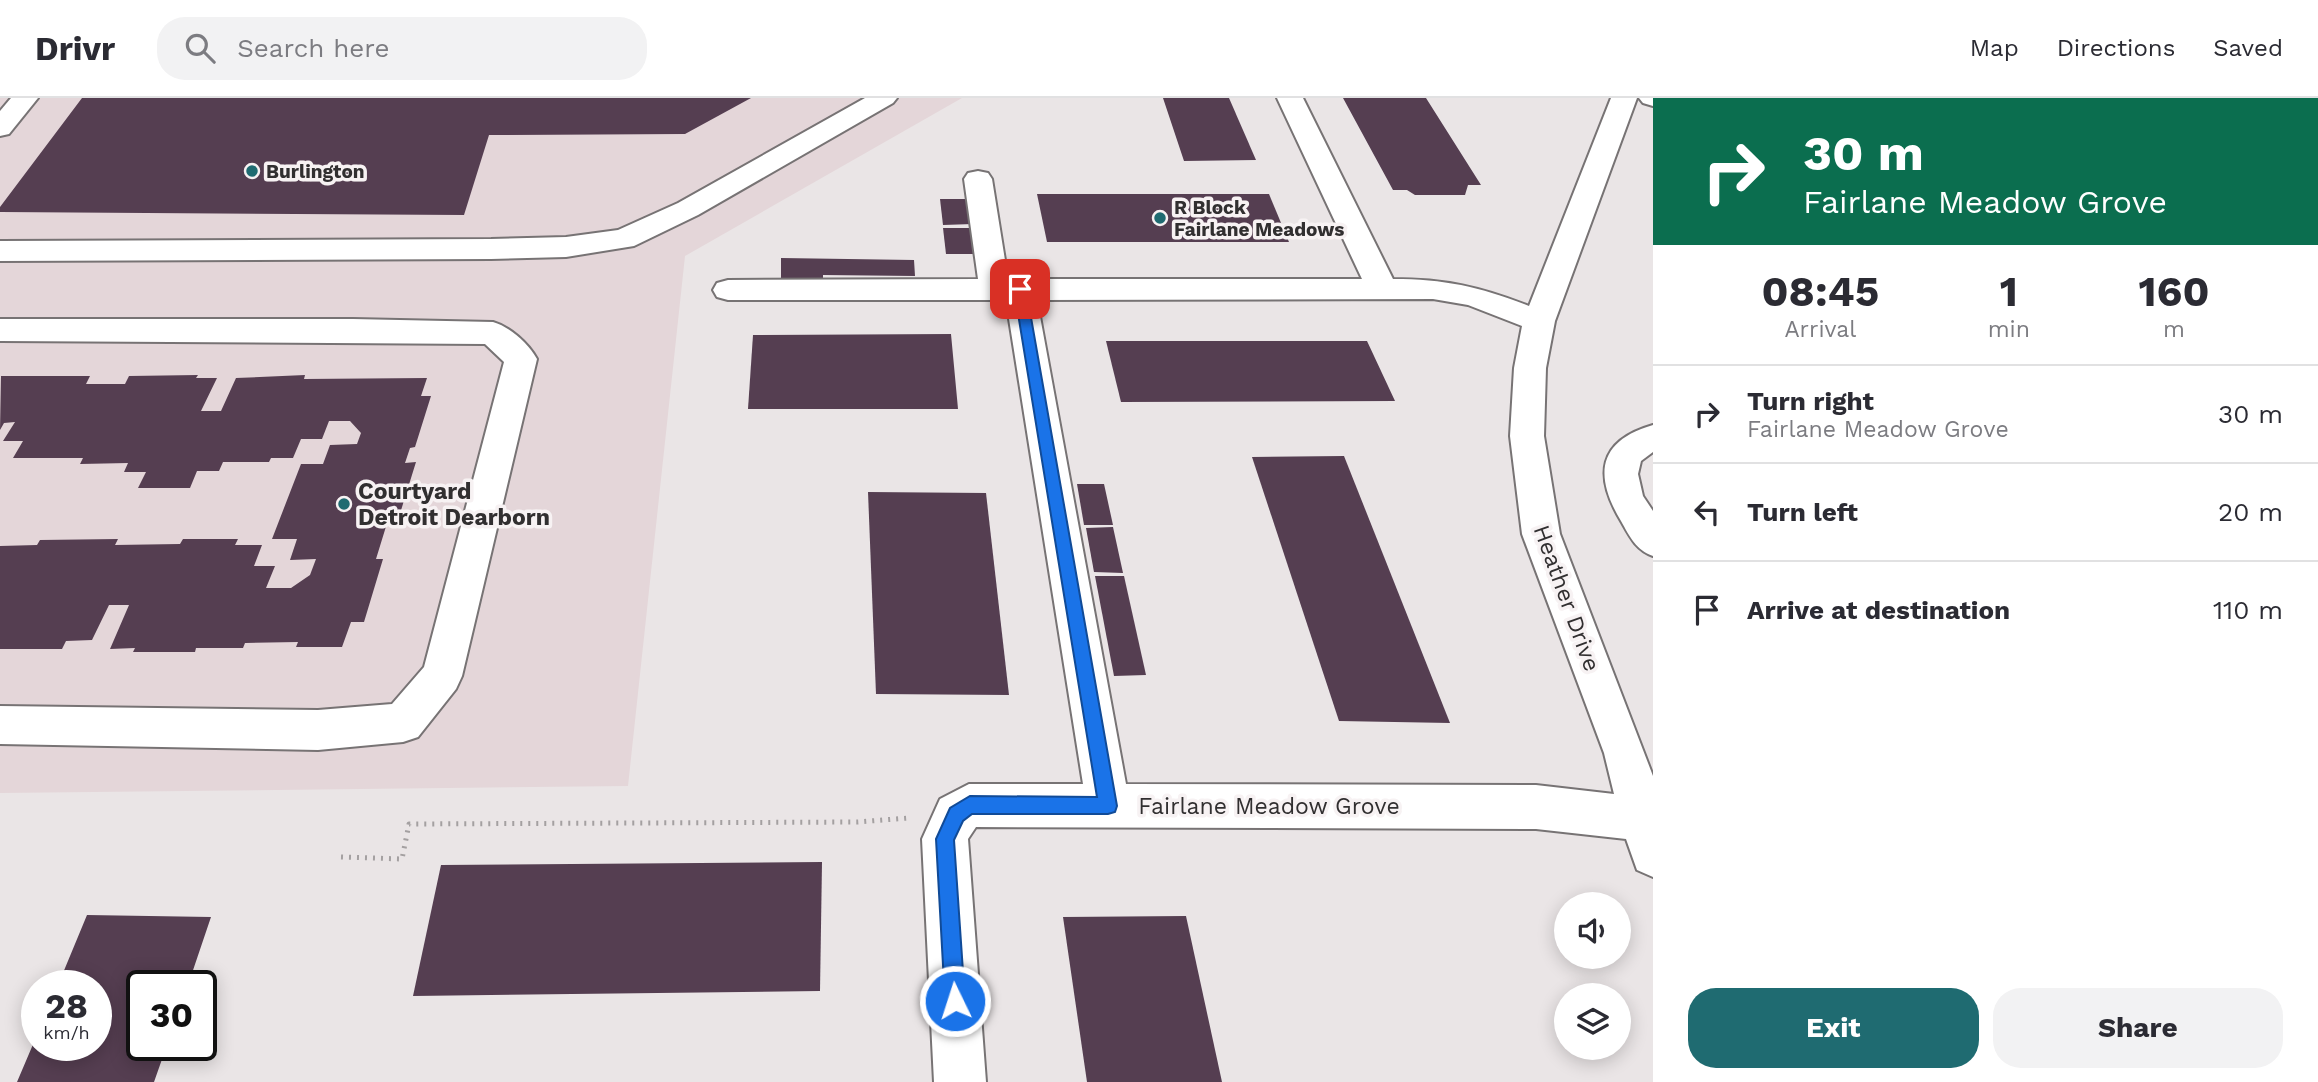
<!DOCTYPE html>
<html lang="en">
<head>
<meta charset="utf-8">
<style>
	body { margin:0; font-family:"Work Sans",sans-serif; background:#f2f2f3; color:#2b2b33; height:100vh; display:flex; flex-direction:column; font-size:26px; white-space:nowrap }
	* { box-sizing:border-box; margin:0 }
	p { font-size:23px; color:#7c7c81 }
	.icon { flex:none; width:38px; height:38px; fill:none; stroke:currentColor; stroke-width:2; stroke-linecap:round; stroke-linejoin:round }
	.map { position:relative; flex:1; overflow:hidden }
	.panel { display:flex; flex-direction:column; background:#fff; width:665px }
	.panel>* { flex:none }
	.guide { background:#0b6e4f; color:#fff; overflow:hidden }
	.buttons { position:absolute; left:1554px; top:794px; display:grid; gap:14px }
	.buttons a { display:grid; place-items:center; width:77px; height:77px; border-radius:50%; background:#fff; box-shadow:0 4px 18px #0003; font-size:35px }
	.speed { position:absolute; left:21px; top:872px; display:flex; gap:14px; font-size:35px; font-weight:700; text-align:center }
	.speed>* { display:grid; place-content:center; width:91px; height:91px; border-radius:50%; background:#fff; box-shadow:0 4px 18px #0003; line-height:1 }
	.speed small { font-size:18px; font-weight:400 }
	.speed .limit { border:4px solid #111; border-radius:10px; background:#fff; color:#111 }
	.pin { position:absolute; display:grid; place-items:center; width:60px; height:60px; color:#fff; margin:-30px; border-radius:14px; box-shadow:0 4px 10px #0006 }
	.me { position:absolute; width:77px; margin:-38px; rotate:356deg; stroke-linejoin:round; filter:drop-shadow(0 0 5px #0008) }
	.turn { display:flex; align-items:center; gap:24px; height:147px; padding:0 35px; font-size:32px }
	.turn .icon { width:91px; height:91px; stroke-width:2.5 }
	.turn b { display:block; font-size:49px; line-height:60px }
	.eta { display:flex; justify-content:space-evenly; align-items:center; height:119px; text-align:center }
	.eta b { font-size:42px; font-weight:700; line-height:49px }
	.action { display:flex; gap:14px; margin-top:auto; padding:14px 35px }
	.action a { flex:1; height:80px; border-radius:28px; background:#1f6b71; color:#fff; font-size:28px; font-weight:700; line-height:80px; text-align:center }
	.action a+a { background:#f2f2f3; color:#2b2b33 }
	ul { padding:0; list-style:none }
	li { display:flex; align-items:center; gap:21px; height:98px; padding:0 35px; border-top:2px solid #e1e1e2 }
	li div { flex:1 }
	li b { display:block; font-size:26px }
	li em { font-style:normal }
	header { display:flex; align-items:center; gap:42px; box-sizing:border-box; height:98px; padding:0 35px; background:#fff; border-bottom:2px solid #e1e1e2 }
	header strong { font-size:33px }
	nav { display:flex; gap:38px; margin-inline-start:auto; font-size:24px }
	.search { width:490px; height:63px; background:#f2f2f3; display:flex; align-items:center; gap:18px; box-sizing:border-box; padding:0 24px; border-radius:28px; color:#7c7c81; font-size:26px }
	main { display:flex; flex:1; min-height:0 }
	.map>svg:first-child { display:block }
	.built { fill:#e4d6d9 }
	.building { fill:#553e51 }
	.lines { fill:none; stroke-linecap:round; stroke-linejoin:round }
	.minor-casing { stroke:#777374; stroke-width:4 }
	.path { stroke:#a4a0a1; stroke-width:5; stroke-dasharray:2 6; stroke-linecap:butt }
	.minor { fill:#fff; fill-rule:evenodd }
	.route { fill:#1a73e8; stroke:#114b97; stroke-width:2 }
	.poi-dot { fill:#1f6b71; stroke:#f7f2f3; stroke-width:2.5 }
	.labels { text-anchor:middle; stroke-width:7; stroke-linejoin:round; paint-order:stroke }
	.far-poi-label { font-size:19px; font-weight:bold; fill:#312f30; stroke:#f7f2f3; text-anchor:start }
	.poi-label { font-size:23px; font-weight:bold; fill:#312f30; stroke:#f7f2f3; text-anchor:start }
	.street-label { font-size:23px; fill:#312f30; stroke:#f7f2f3 }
</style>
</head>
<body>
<header>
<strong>Drivr</strong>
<div class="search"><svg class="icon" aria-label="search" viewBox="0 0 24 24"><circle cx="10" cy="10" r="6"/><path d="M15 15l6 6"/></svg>Search here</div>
<nav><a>Map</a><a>Directions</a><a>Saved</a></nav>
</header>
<main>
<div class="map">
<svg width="1653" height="984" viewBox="0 0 1653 984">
	<rect width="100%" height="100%" fill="#eae5e6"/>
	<!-- built -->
	<path class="built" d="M 0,0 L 962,0 L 685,158 L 628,688 L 0,695 Z"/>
	<!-- building -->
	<g class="building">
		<path d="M 82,0 L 751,0 L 685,36 L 489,37 L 464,117 L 0,114 L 0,109 Z"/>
		<path d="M 1163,0 L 1229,0 L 1256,62 L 1184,63 Z"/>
		<path d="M 1343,0 L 1426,0 L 1481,87 L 1468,87 L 1465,97 L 1415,97 L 1407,92 L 1393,92 Z"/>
		<path d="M 1037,96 L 1269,96 L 1289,144 L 1047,144 Z"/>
		<path d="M 940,101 L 970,101 L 973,126 L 943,127 Z"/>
		<path d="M 943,130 L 973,130 L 976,156 L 946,156 Z"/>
		<path d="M 781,160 L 914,162 L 915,178 L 823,177 L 823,181 L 781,181 Z"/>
		<path d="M 951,236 L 958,311 L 748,311 L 753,237 Z"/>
		<path d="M 1106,243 L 1367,243 L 1395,303 L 1121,304 Z"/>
		<path d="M 198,277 L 196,280 L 217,280 L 201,313 L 221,313 L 236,280 L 305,277 L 304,281 L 427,280 L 421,298 L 431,298 L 415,349 L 410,350 L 405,365 L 416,364 L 398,422 L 388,422 L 376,461 L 383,461 L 364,524 L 351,524 L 342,549 L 296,549 L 298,544 L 245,545 L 243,550 L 196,550 L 195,554 L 133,554 L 135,550 L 110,551 L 129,507 L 109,507 L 92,542 L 66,543 L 62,551 L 0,551 L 0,448 L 37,447 L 40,442 L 118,441 L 115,447 L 180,446 L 183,441 L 238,441 L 235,447 L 262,447 L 254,468 L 275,468 L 266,490 L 291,490 L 310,477 L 316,461 L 290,462 L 297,441 L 272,441 L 301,366 L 323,366 L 330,347 L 357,346 L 361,335 L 350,323 L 329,323 L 322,341 L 301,341 L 293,360 L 271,360 L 269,364 L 223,364 L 219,373 L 197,373 L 190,390 L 138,390 L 146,374 L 124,374 L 128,365 L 80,366 L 83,360 L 13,360 L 23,343 L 3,343 L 15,324 L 4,325 L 0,332 L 1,278 L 90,278 L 86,286 L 125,286 L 129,278 Z"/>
		<path d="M 1344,358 L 1450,625 L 1339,623 L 1252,359 Z"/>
		<path d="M 1077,386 L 1104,386 L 1113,427 L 1084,427 Z"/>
		<path d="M 868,394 L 986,395 L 1009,597 L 876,596 Z"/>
		<path d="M 1113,429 L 1123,475 L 1094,474 L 1086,430 Z"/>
		<path d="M 1095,478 L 1124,478 L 1146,577 L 1114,578 Z"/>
		<path d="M 822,764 L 820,893 L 413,898 L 441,767 Z"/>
		<path d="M 87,817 L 211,819 L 188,887 L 142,887 L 142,947 L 167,947 L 154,984 L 17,984 L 37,937 L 37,947 L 96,947 L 96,887 L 58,887 Z"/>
		<path d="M 1186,818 L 1222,984 L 1087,984 L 1063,819 Z"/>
	</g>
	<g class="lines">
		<!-- minor casing -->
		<g class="minor-casing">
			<g id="minor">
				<path d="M 11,0 L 38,0 L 9,36 L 0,38 L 0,13 Z"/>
				<path d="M 865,0 L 897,0 L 893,5 L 698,117 L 634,148 L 566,159 L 491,161 L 0,163 L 0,143 L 491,141 L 566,139 L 618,132 L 678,105 Z"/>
				<path d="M 1277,0 L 1303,0 L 1393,181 C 1445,181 1481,189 1529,208 L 1611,0 L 1637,0 L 1555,223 L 1546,270 L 1544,338 L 1560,436 L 1653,678 L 1653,779 L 1637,772 L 1626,741 L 1536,731 L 976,729 L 968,741 L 986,984 L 934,984 L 922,741 L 940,701 L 969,686 L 1083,686 L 1006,202 L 728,202 L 717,199 L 713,192 L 717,185 L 728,182 L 978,181 L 964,81 L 968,75 L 978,73 L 988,75 L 992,81 L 1008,181 L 1362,181 ZM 1433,201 L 1468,207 L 1522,228 L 1514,270 L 1510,338 L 1522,436 L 1604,655 L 1614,696 L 1536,687 L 1126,686 L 1037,202 Z"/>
				<path d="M 1639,0 L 1653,0 L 1653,8 L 1643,5 Z"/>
				<path d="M 0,221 L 353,221 L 493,224 C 510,229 528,245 537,261 L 462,578 L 456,591 L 418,639 L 403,644 L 318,652 L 0,646 L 0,608 L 318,612 L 392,606 L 424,569 L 504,264 L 485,246 L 0,243 Z"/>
				<path d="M 1653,327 L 1653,354 L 1641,363 L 1638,376 L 1643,398 L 1653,413 L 1653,458 C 1636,452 1630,439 1621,423 C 1594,378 1597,343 1653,327 Z"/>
			</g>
		</g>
		<!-- path -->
		<path class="path" d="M 341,759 L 402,761 L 409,726 L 857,724 L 909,720"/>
		<!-- minor -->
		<use href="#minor" class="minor"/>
	</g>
	<!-- route -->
	<path class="route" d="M 1020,186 L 1026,191 L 1117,708 L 1115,714 L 1108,716 L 972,716 L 963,723 L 954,742 L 965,903 L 962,910 L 955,913 L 948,910 L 945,903 L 936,741 L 950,710 L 970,698 L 1097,699 L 1014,191 Z"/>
	<!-- markers -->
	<g class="poi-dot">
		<circle cx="252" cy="73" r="7"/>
		<circle cx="1160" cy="120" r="7"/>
		<circle cx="344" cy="406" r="7"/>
	</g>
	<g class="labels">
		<!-- far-poi labels -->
		<g class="far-poi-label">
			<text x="266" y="80">Burlington</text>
			<text x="1174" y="116">R Block<tspan x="1174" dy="22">Fairlane Meadows</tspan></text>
		</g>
		<!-- poi labels -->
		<g class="poi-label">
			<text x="358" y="401">Courtyard<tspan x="358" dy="26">Detroit Dearborn</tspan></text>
		</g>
		<!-- street labels -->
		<g class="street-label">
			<text transform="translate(1567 500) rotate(70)" y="8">Heather Drive</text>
			<text x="1269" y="716">Fairlane Meadow Grove</text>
		</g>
	</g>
</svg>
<div class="buttons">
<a><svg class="icon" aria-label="sound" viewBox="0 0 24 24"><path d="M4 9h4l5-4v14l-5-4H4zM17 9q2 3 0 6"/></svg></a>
<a><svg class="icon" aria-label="layers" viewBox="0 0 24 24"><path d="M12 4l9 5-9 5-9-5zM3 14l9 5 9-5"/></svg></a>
</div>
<div class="speed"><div>28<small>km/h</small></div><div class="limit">30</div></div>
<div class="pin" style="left:1020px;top:191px;background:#d93025"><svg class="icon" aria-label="arrive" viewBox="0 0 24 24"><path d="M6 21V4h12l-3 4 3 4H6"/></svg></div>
<svg class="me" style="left:955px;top:903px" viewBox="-20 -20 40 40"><circle r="17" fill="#1a73e8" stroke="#fff" stroke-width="3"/><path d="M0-11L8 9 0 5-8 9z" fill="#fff"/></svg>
</div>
<section class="panel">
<div class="guide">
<div class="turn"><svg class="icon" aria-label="right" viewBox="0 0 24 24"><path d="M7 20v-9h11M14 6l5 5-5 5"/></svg><div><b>30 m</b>Fairlane Meadow Grove</div></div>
</div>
<div class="eta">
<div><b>08:45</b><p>Arrival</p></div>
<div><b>1</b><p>min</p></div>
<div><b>160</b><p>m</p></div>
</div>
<ul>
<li><svg class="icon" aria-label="right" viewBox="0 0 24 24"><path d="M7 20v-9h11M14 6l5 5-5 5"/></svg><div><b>Turn right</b><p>Fairlane Meadow Grove</p></div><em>30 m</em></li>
<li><svg class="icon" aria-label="left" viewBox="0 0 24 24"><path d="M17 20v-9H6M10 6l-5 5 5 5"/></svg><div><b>Turn left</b></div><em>20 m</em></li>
<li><svg class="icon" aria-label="arrive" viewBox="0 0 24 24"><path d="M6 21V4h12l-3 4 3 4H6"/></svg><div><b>Arrive at destination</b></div><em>110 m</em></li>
</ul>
<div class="action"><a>Exit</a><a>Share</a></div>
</section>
</main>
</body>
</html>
